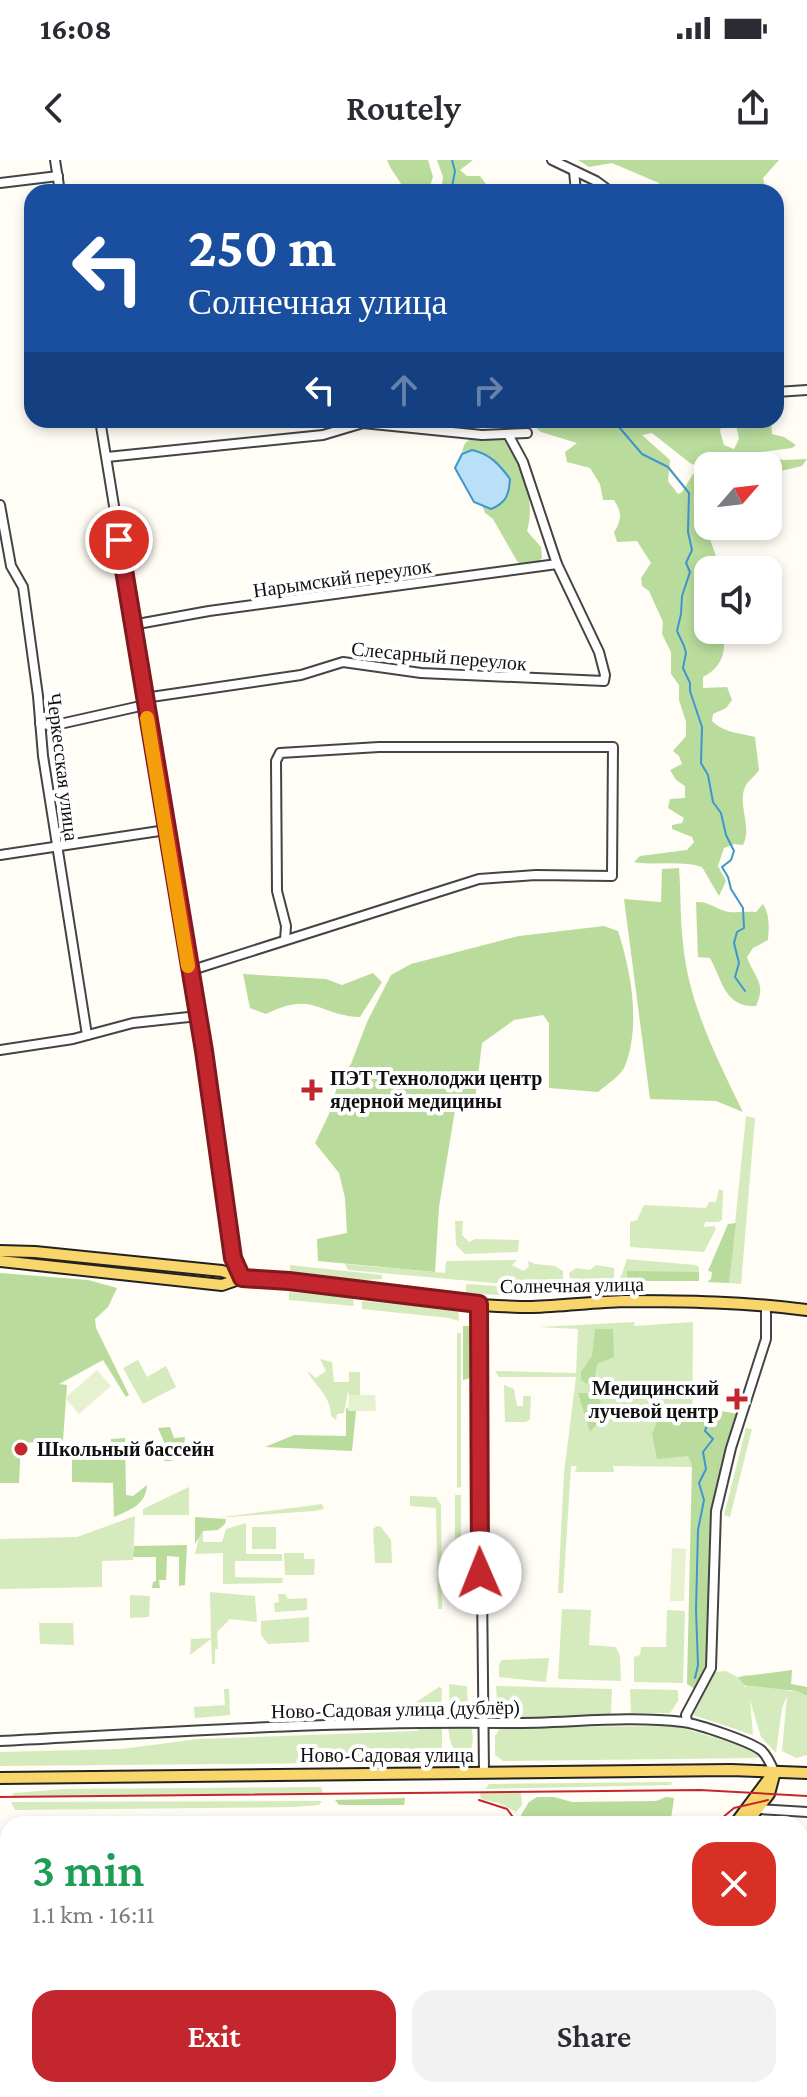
<!DOCTYPE html>
<html lang="en">
<head>
<meta charset="utf-8">
<style>
	body { margin:0; font-family:"Crimson Pro",serif; background:#f2f2f3; color:#2b2b33; height:100vh; display:flex; flex-direction:column; font-size:30px; white-space:nowrap }
	* { box-sizing:border-box; margin:0 }
	p { font-size:26px; color:#7c7c81 }
	.icon { flex:none; width:44px; height:44px; fill:none; stroke:currentColor; stroke-width:2; stroke-linecap:round; stroke-linejoin:round }
	.map { position:relative; flex:1; overflow:hidden }
	.panel { position:absolute; left:0px; top:1656px; width:808px; height:282px; display:flex; flex-direction:column; background:#fff; border-radius:24px 24px 0 0; box-shadow:0 4px 12px #0003 }
	.panel>* { flex:none }
	.guide { position:absolute; left:24px; top:24px; width:760px; height:244px; border-radius:24px; box-shadow:0 4px 12px #0003; background:#1a4fa0; color:#fff; overflow:hidden }
	.needle { width:52px; rotate:62deg }
	.fabs { position:absolute; left:694px; top:292px; display:grid; gap:16px }
	.fabs a { display:grid; place-items:center; width:88px; height:88px; border-radius:16px; background:#fff; box-shadow:0 4px 12px #0003; font-size:40px }
	.pin { position:absolute; display:grid; place-items:center; width:68px; height:68px; color:#fff; margin:-34px; border:4px solid #fff; border-radius:50%; box-shadow:0 2px 8px #0007 }
	.me { position:absolute; width:88px; margin:-44px; rotate:359deg; stroke-linejoin:round; filter:drop-shadow(0 0 6px #0008) }
	.turn { display:flex; align-items:center; gap:28px; height:168px; padding:0 32px; font-size:36px }
	.turn .icon { width:104px; height:104px; stroke-width:2.5 }
	.turn b { display:block; font-size:56px; line-height:68px }
	.lanes { display:flex; align-items:center; height:76px; padding:0 32px; background:#0003; justify-content:center; gap:40px; direction:ltr }
	.lanes .off { opacity:.35 }
	.round { display:grid; place-items:center; flex:none; width:84px; height:84px; border-radius:24px; background:#f2f2f3 }
	.summary { display:flex; align-items:center; justify-content:space-between; height:136px; padding:0 32px }
	h1 { font-size:48px; font-weight:600; line-height:60px; color:#1e9e55 }
	.cta { display:flex; gap:16px; margin-top:auto; padding:16px 32px }
	.cta a { flex:1; height:92px; border-radius:24px; background:#c4262e; color:#fff; font-size:32px; font-weight:600; line-height:92px; text-align:center }
	.cta a+a { background:#f2f2f3; color:#2b2b33 }
	.status { display:flex; justify-content:space-between; align-items:center; height:56px; padding:0 40px; background:#fff; direction:ltr }
	.status svg { height:22px; fill:currentColor }
	header { display:flex; justify-content:space-between; align-items:center; height:104px; padding:0 32px; background:#fff; font-size:36px; font-weight:600 }
	.map>svg:first-child { display:block }
	.green { fill:#d5ebbd }
	.forest { fill:#b9dc9c }
	.pitch { fill:#e6f2cf }
	.water { fill:#b9e0f7; stroke:#3f96cf; stroke-width:2 }
	.lines { fill:none; stroke-linecap:round; stroke-linejoin:round }
	.stream { stroke:#3f96cf; stroke-width:2 }
	.minor-casing { stroke:#444; stroke-width:12 }
	.major-casing { stroke:#222; stroke-width:14 }
	.minor { stroke:#fff; stroke-width:8 }
	.major { stroke:#f9d66b; stroke-width:10 }
	.tram { stroke:#c4262e; stroke-width:2 }
	.route-casing { stroke:#7f191e; stroke-width:20 }
	.route { stroke:#c4262e; stroke-width:14 }
	.slow { stroke:#f59e0b; stroke-width:14 }
	.poi-dot { fill:#c4262e; stroke:#fff; stroke-width:3 }
	.labels { text-anchor:middle; stroke-width:8; stroke-linejoin:round; paint-order:stroke }
	.street-label { font-size:20px; fill:#111; stroke:#fff }
	.poi-label { font-size:20px; font-weight:bold; fill:#111; stroke:#fff; text-anchor:start }
</style>
</head>
<body>
<div class="status"><b>16:08</b><svg viewBox="0 0 49 12"><path d="M0 12V9h3v3zM5 12V6h3v6zM10 12V3h3v9zM15 12V0h3v12zM26 1h20v11H26zM47 4h2v5h-2z"/></svg></div>
<header><svg class="icon" aria-label="back" viewBox="0 0 24 24"><path d="M15 5l-7 7 7 7"/></svg>Routely<svg class="icon" aria-label="share" viewBox="0 0 24 24"><path d="M12 15V3M7 8l5-5 5 5M5 13v7h14v-7"/></svg></header>
<div class="map">
<svg width="807" height="1937" viewBox="0 0 807 1937">
	<rect width="100%" height="100%" fill="#fffdf5"/>
	<!-- green -->
	<g class="green">
		<path d="M 746,956 L 755,958 L 741,1124 L 729,1123 Z"/>
		<path d="M 719,1029 L 723,1031 L 722,1060 L 718,1062 L 705,1062 L 704,1067 L 714,1066 L 716,1069 L 704,1092 L 630,1087 L 630,1062 L 637,1060 L 644,1045 L 706,1048 L 709,1042 L 716,1042 Z"/>
		<path d="M 455,1061 L 463,1061 L 462,1075 L 469,1082 L 475,1079 L 519,1080 L 518,1092 L 465,1094 L 456,1085 Z"/>
		<path d="M 627,1099 L 695,1105 L 699,1107 L 699,1117 L 620,1119 Z"/>
		<path d="M 517,1100 L 512,1105 L 523,1111 L 529,1107 L 528,1101 L 535,1104 L 555,1106 L 563,1111 L 563,1123 L 529,1123 L 531,1127 L 537,1128 L 530,1136 L 517,1137 L 516,1125 L 348,1110 L 345,1104 L 445,1113 L 446,1101 Z"/>
		<path d="M 290,1105 L 382,1115 L 382,1119 L 360,1120 L 290,1111 Z"/>
		<path d="M 596,1105 L 614,1108 L 614,1127 L 594,1123 L 569,1124 L 569,1120 L 585,1119 L 570,1118 L 569,1113 L 576,1108 L 590,1110 Z"/>
		<path d="M 466,1124 L 512,1127 L 512,1136 L 466,1133 Z"/>
		<path d="M 289,1132 L 353,1138 L 354,1146 L 289,1140 Z"/>
		<path d="M 362,1141 L 458,1150 L 459,1161 L 449,1158 L 362,1149 Z"/>
		<path d="M 635,1162 L 634,1166 L 693,1162 L 692,1307 L 613,1306 L 614,1312 L 575,1312 L 577,1306 L 571,1306 L 563,1433 L 558,1433 L 564,1313 L 576,1217 L 499,1217 L 495,1211 L 576,1213 L 578,1169 L 539,1167 Z"/>
		<path d="M 457,1173 L 461,1173 L 461,1327 L 457,1328 Z"/>
		<path d="M 320,1199 L 332,1202 L 334,1222 L 349,1222 L 349,1212 L 360,1212 L 360,1235 L 349,1235 L 348,1231 L 344,1253 L 337,1254 L 336,1260 L 331,1256 C 331,1236 316,1227 307,1211 L 316,1218 L 326,1211 Z"/>
		<path d="M 138,1200 L 147,1217 L 166,1206 L 176,1227 L 143,1244 L 123,1208 Z"/>
		<path d="M 504,1225 L 514,1229 L 517,1246 L 523,1246 L 523,1236 L 531,1236 L 530,1259 L 526,1262 L 505,1262 Z"/>
		<path d="M 746,1268 L 752,1269 L 730,1357 L 724,1355 Z"/>
		<path d="M 189,1327 L 189,1355 L 143,1355 L 143,1349 Z"/>
		<rect x="455" y="1335" width="6" height="78"/>
		<path d="M 410,1336 L 436,1337 L 441,1345 L 442,1449 L 438,1449 L 436,1348 L 410,1346 Z"/>
		<path d="M 322,1344 L 324,1349 L 314,1351 L 215,1358 Z"/>
		<path d="M 135,1356 L 133,1400 L 102,1401 L 102,1427 L 0,1429 L 0,1379 L 77,1377 Z"/>
		<path d="M 246,1363 L 246,1394 L 282,1394 L 282,1401 L 235,1401 L 235,1417 L 283,1418 L 282,1423 L 223,1424 L 223,1393 L 195,1394 L 199,1377 L 203,1371 L 203,1382 L 222,1382 L 226,1369 Z"/>
		<path d="M 377,1366 L 381,1367 L 391,1380 L 392,1403 L 375,1403 L 373,1369 Z"/>
		<rect x="252" y="1367" width="24" height="22"/>
		<path d="M 284,1393 L 304,1393 L 304,1399 L 315,1399 L 314,1415 L 285,1415 Z"/>
		<path d="M 210,1432 L 255,1436 L 257,1462 L 230,1459 L 217,1472 L 218,1489 L 215,1489 L 215,1504 L 212,1504 L 211,1479 L 190,1495 L 191,1479 L 211,1478 Z"/>
		<path d="M 278,1434 L 285,1434 L 288,1439 L 307,1438 L 307,1450 L 275,1452 L 274,1443 L 279,1442 Z"/>
		<path d="M 130,1435 L 150,1436 L 149,1457 L 130,1458 Z"/>
		<path d="M 562,1449 L 591,1450 L 589,1485 L 616,1487 L 620,1496 L 621,1521 L 558,1519 Z"/>
		<path d="M 667,1450 L 685,1451 L 683,1523 L 634,1522 L 634,1497 L 640,1495 L 641,1487 L 666,1487 Z"/>
		<path d="M 309,1457 L 309,1482 L 268,1484 L 261,1475 L 261,1461 Z"/>
		<path d="M 39,1463 L 73,1463 L 74,1485 L 40,1484 Z"/>
		<path d="M 549,1498 L 546,1522 L 499,1517 L 499,1505 L 502,1500 Z"/>
		<path d="M 726,1511 L 739,1518 L 746,1528 L 743,1515 L 792,1519 L 788,1531 L 797,1531 L 807,1536 L 807,1595 L 796,1598 L 782,1591 L 787,1536 L 782,1548 L 776,1593 L 761,1577 L 750,1540 L 753,1575 L 693,1555 L 709,1520 L 715,1512 Z"/>
		<path d="M 449,1524 L 467,1526 L 468,1550 L 450,1552 Z"/>
		<path d="M 496,1526 L 612,1529 L 611,1554 L 609,1557 L 503,1558 L 498,1554 Z"/>
		<path d="M 439,1527 L 442,1528 L 441,1554 L 395,1556 Z"/>
		<path d="M 224,1529 L 229,1529 L 230,1555 L 195,1558 L 194,1547 L 225,1545 Z"/>
		<path d="M 630,1529 L 678,1530 L 678,1541 L 670,1553 L 631,1553 Z"/>
		<path d="M 448,1563 L 469,1563 C 475,1574 474,1590 465,1598 L 460,1597 C 450,1587 449,1577 448,1563 Z"/>
		<path d="M 424,1564 L 442,1564 L 442,1592 L 370,1593 L 337,1603 L 0,1606 L 0,1592 L 122,1589 L 198,1579 L 417,1571 Z"/>
		<path d="M 676,1566 L 749,1588 L 760,1595 L 757,1598 L 503,1601 L 495,1595 L 495,1576 L 501,1567 Z"/>
		<path d="M 672,1622 L 671,1625 L 485,1629 L 489,1624 Z"/>
		<path d="M 321,1627 L 323,1633 L 11,1637 L 14,1633 L 64,1629 Z"/>
		<path d="M 521,1632 L 522,1645 L 516,1652 L 498,1643 L 481,1639 L 480,1633 Z"/>
		<path d="M 322,1641 L 319,1645 L 293,1647 L 15,1650 L 11,1642 Z"/>
	</g>
	<!-- forest -->
	<g class="forest">
		<path d="M 387,0 L 428,0 L 433,17 L 428,32 L 405,32 C 401,20 391,12 387,0 Z"/>
		<path d="M 437,0 L 473,0 L 460,10 L 467,16 L 480,16 L 488,27 L 487,32 L 441,32 L 443,17 Z"/>
		<path d="M 578,0 L 779,0 L 763,18 L 766,32 L 664,32 L 659,23 L 612,3 L 589,7 Z"/>
		<path d="M 527,260 L 723,260 L 720,271 L 724,285 L 734,289 L 739,279 L 735,260 L 771,260 L 772,274 L 784,277 L 796,285 L 792,288 L 762,292 L 761,297 L 784,300 L 807,299 L 802,306 L 768,314 L 768,306 L 708,306 L 708,311 L 690,303 L 652,273 L 642,275 L 670,300 L 668,321 L 678,334 L 682,332 L 693,314 L 704,314 L 708,317 L 708,366 L 726,366 L 712,371 L 710,379 L 717,399 C 704,414 702,446 704,467 L 724,483 C 725,498 717,510 703,517 L 703,528 L 727,527 L 732,540 L 726,548 L 713,554 L 712,561 C 724,573 740,573 755,577 L 759,610 C 756,615 749,620 746,625 C 736,644 753,666 743,685 L 735,684 L 724,688 L 718,706 L 726,721 L 719,736 L 702,707 C 681,700 656,706 634,702 L 640,696 L 687,690 L 694,682 L 692,677 L 672,669 L 672,665 L 682,663 L 684,658 L 668,648 L 670,639 L 685,638 L 685,626 L 676,620 L 670,610 L 682,604 L 679,596 L 673,591 L 686,576 L 686,562 L 679,540 L 679,525 L 671,514 L 671,492 L 662,474 L 663,462 L 649,431 L 642,426 L 641,418 L 651,403 L 637,381 L 617,382 L 614,372 C 622,360 622,352 614,340 L 603,340 L 600,324 L 590,308 L 567,302 L 565,292 L 577,283 L 541,272 Z"/>
		<path d="M 474,278 L 503,278 C 523,300 536,342 527,371 L 541,387 L 542,398 L 535,407 L 523,407 L 517,401 L 493,359 L 485,353 L 482,345 L 491,349 L 500,306 C 489,294 478,288 462,294 C 463,285 465,281 474,278 Z"/>
		<path d="M 679,708 C 681,733 680,758 683,783 C 688,842 717,899 743,952 L 716,941 L 650,939 L 624,739 L 661,742 L 662,709 Z"/>
		<path d="M 696,742 C 709,741 717,750 729,752 C 738,753 747,751 756,752 L 763,744 C 770,755 769,767 768,780 L 753,788 L 747,797 C 754,818 767,822 756,846 C 725,848 722,820 710,798 L 698,797 Z"/>
		<path d="M 604,766 L 618,771 C 631,811 641,865 625,906 C 621,916 606,925 598,932 L 549,928 L 549,863 L 543,855 L 514,860 L 482,883 L 475,940 L 455,950 L 439,1047 L 435,1112 L 318,1101 L 317,1079 L 347,1073 L 345,1038 L 339,1013 L 315,983 L 329,954 L 339,920 L 351,904 L 367,862 L 391,815 L 411,804 L 519,776 Z"/>
		<path d="M 373,813 L 382,822 L 360,857 C 317,855 314,830 266,854 L 250,848 L 243,814 L 326,819 L 342,825 Z"/>
		<path d="M 736,1063 L 729,1123 L 707,1122 L 711,1119 L 712,1112 L 708,1111 L 728,1064 Z"/>
		<path d="M 627,1111 L 699,1112 L 699,1121 L 638,1121 L 629,1128 L 627,1124 Z"/>
		<path d="M 0,1113 L 88,1120 L 117,1128 L 108,1147 L 95,1159 L 96,1168 L 129,1235 L 126,1237 L 103,1200 L 59,1224 L 67,1225 L 63,1281 L 21,1283 L 19,1323 L 0,1323 Z"/>
		<path d="M 463,1166 L 471,1166 L 471,1218 L 463,1220 Z"/>
		<path d="M 595,1169 L 613,1169 L 614,1197 L 597,1204 L 594,1224 L 589,1225 L 581,1220 L 581,1212 L 592,1196 Z"/>
		<path d="M 578,1233 L 596,1233 L 600,1240 L 604,1256 L 590,1272 Z"/>
		<path d="M 696,1247 L 739,1254 L 715,1351 L 709,1501 L 698,1531 L 687,1524 L 692,1304 L 688,1296 L 657,1299 L 652,1274 L 659,1257 L 684,1254 Z"/>
		<path d="M 346,1248 L 356,1251 L 352,1291 L 265,1287 L 294,1275 L 346,1276 Z"/>
		<path d="M 170,1267 L 174,1278 L 185,1277 L 183,1294 L 173,1294 L 172,1301 L 164,1301 L 165,1284 L 158,1268 Z"/>
		<path d="M 125,1278 L 126,1335 L 133,1336 L 147,1325 C 146,1345 130,1350 114,1357 L 113,1323 L 72,1322 L 72,1296 L 111,1296 L 111,1279 Z"/>
		<path d="M 195,1357 L 226,1359 L 225,1364 L 218,1370 L 203,1371 L 195,1384 Z"/>
		<path d="M 187,1385 L 185,1425 L 179,1426 L 179,1397 L 167,1396 L 166,1420 L 159,1420 L 160,1428 L 152,1428 L 153,1422 L 156,1421 L 156,1397 L 133,1397 L 134,1386 Z"/>
		<path d="M 792,1510 L 791,1524 L 807,1527 L 807,1536 L 797,1531 L 744,1525 L 738,1517 Z"/>
		<path d="M 537,1637 L 554,1637 L 572,1642 L 656,1641 L 666,1637 L 674,1638 L 671,1659 L 676,1664 L 525,1664 L 521,1655 L 529,1642 Z"/>
		<path d="M 405,1638 L 404,1645 L 339,1645 L 335,1640 Z"/>
	</g>
	<!-- pitch -->
	<g class="pitch">
		<path d="M 97,1210 L 111,1226 L 79,1254 L 65,1238 Z"/>
		<path d="M 349,1235 L 375,1235 L 376,1251 L 348,1251 Z"/>
		<path d="M 672,1388 L 686,1389 L 684,1441 L 670,1441 Z"/>
	</g>
	<!-- water -->
	<path class="water" d="M 472,290 C 490,294 499,304 510,319 C 509,335 506,343 491,349 L 474,342 L 455,308 L 462,294 Z"/>
	<g class="lines">
		<!-- stream -->
		<g class="stream">
			<path d="M 451,32 L 455,11 L 452,0"/>
			<path d="M 613,260 L 642,294 L 668,307 L 689,333 L 688,372 L 692,390 L 686,403 L 690,412 L 682,436 L 681,454 L 677,471 L 684,486 L 686,493 L 683,508 L 690,523 L 690,531 L 702,567 L 701,603 L 708,615 L 713,642 L 721,653 L 726,675 L 734,691 L 731,700 L 722,707 L 728,717 L 731,729 L 743,748 L 744,768 L 737,772 L 734,783 L 739,803 L 735,817 L 745,831"/>
			<path d="M 695,1518 L 698,1505 L 696,1450 L 698,1370 L 704,1340 L 699,1323 L 706,1309 L 703,1292 L 713,1279 L 705,1271 L 713,1246"/>
		</g>
		<!-- minor casing -->
		<g class="minor-casing">
			<g id="minor">
				<path d="M 55,0 L 60,32"/>
				<path d="M 552,0 L 596,21 L 611,32"/>
				<path d="M 574,11 L 576,32"/>
				<path d="M 0,23 L 58,16"/>
				<path d="M 776,232 L 807,230"/>
				<path d="M 100,260 L 214,959 L 233,1098 L 242,1118"/>
				<path d="M 107,297 L 323,275 L 363,263 L 482,275 L 527,273"/>
				<path d="M 0,345 L 11,406 L 23,427 L 38,536 L 43,596 L 87,875"/>
				<path d="M 132,465 L 209,451 L 557,404"/>
				<path d="M 40,563 L 51,566 L 145,545 L 151,537 L 301,515 L 343,502 L 421,513 L 604,521 L 605,515 L 599,492 L 557,404 L 523,302 L 509,276"/>
				<path d="M 0,695 L 166,670"/>
				<path d="M 189,811 L 479,719 L 536,715 L 612,716 L 613,587 L 379,587 L 280,593 L 276,601 L 277,731 L 286,766 L 285,780"/>
				<path d="M 0,890 L 73,879 L 133,863 L 198,856"/>
				<path d="M 479,1144 L 484,1613"/>
				<path d="M 687,1562 L 686,1555 L 711,1508 L 716,1351 L 731,1288 L 766,1179 L 766,1145"/>
				<path d="M 0,1581 C 167,1572 335,1561 502,1563 C 562,1564 624,1555 683,1562 C 698,1564 752,1582 762,1591 C 768,1597 771,1604 774,1612"/>
				<path d="M 759,1649 L 807,1652"/>
				<path d="M 0,1883 L 8,1886"/>
				<path d="M 620,1930 L 642,1937"/>
			</g>
		</g>
		<!-- major casing -->
		<g class="major-casing">
			<g id="major">
				<path d="M 0,1091 L 35,1092 L 222,1111 C 258,1124 300,1122 337,1127 C 401,1135 467,1147 532,1147 C 563,1146 593,1142 624,1141 C 685,1141 746,1142 807,1150"/>
				<path d="M 0,1101 L 222,1125 L 242,1118"/>
				<path d="M 0,1618 L 731,1610 L 807,1613"/>
				<path d="M 735,1664 L 774,1612"/>
				<path d="M 746,1664 L 769,1634 L 774,1615"/>
				<path d="M 516,1937 L 522,1930"/>
				<path d="M 527,1937 L 533,1930"/>
			</g>
		</g>
		<!-- minor -->
		<use href="#minor" class="minor"/>
		<!-- major -->
		<use href="#major" class="major"/>
		<!-- tram -->
		<g class="tram">
			<path d="M 0,1637 L 700,1630 L 807,1636"/>
			<path d="M 479,1640 L 507,1649 L 518,1664"/>
			<path d="M 715,1664 L 734,1648 L 768,1640"/>
		</g>
	</g>
	<g class="lines">
		<!-- route casing -->
		<g class="route-casing">
			<path id="route" d="M 119,380 L 204,891 L 233,1098 L 242,1118 L 289,1121 L 479,1144 L 480,1413"/>
		</g>
		<!-- route -->
		<use href="#route" class="route"/>
		<!-- slow -->
		<path class="slow" d="M 147,558 L 188,806"/>
	</g>
	<!-- markers -->
	<g class="poi-dot">
		<path d="M308 918h8v8h8v8h-8v8h-8v-8h-8v-8h8z"/>
		<path d="M733 1227h8v8h8v8h-8v8h-8v-8h-8v-8h8z"/>
		<circle cx="21" cy="1289" r="8"/>
	</g>
	<g class="labels">
		<!-- street labels -->
		<g class="street-label">
			<text transform="translate(342 418) rotate(-8)" y="7">Нарымский переулок</text>
			<text transform="translate(439 496) rotate(5)" y="7">Слесарный переулок</text>
			<text transform="translate(63 607) rotate(83)" y="7">Черкесская улица</text>
			<text transform="translate(572 1125) rotate(-1)" y="7">Солнечная улица</text>
			<text transform="translate(396 1549) rotate(-1)" y="7">Ново-Садовая улица (дублёр)</text>
			<text x="387" y="1602">Ново-Садовая улица</text>
		</g>
		<!-- poi labels -->
		<g class="poi-label">
			<text x="330" y="925">ПЭТ Технолоджи центр<tspan x="330" dy="23">ядерной медицины</tspan></text>
			<text x="719" y="1235" text-anchor="end">Медицинский<tspan x="719" dy="23">лучевой центр</tspan></text>
			<text x="37" y="1296">Школьный бассейн</text>
		</g>
	</g>
</svg>
<div class="fabs">
<a><svg class="needle" viewBox="-14 -14 28 28"><path d="M0-13l5 13h-10z" fill="#e53935"/><path d="M0 13l5-13h-10z" fill="#7c7c81"/></svg></a>
<a><svg class="icon" aria-label="sound" viewBox="0 0 24 24"><path d="M4 9h4l5-4v14l-5-4H4zM17 9q2 3 0 6"/></svg></a>
</div>
<div class="pin" style="left:119px;top:380px;background:#d93025"><svg class="icon" aria-label="arrive" viewBox="0 0 24 24"><path d="M6 21V4h12l-3 4 3 4H6"/></svg></div>
<svg class="me" style="left:480px;top:1413px" viewBox="-20 -20 40 40"><circle r="19" fill="#fff"/><path d="M0-13L10 11 0 6-10 11z" fill="#c4262e"/></svg>
<div class="guide">
<div class="turn"><svg class="icon" aria-label="left" viewBox="0 0 24 24"><path d="M17 20v-9H6M10 6l-5 5 5 5"/></svg><div><b>250 m</b>Солнечная улица</div></div>
<div class="lanes"><svg class="icon" aria-label="left" viewBox="0 0 24 24"><path d="M17 20v-9H6M10 6l-5 5 5 5"/></svg><svg class="icon off" aria-label="ahead" viewBox="0 0 24 24"><path d="M12 20V5M6 11l6-6 6 6"/></svg><svg class="icon off" aria-label="right" viewBox="0 0 24 24"><path d="M7 20v-9h11M14 6l5 5-5 5"/></svg></div>
</div>
<section class="panel">
<div class="summary"><div><h1>3 min</h1><p>1.1 km · 16:11</p></div><a class="round" style="background:#d93025;color:#fff"><svg class="icon" aria-label="close" viewBox="0 0 24 24"><path d="M6 6l12 12M18 6L6 18"/></svg></a></div>
<div class="cta"><a>Exit</a><a>Share</a></div>
</section>
</div>
</body>
</html>
